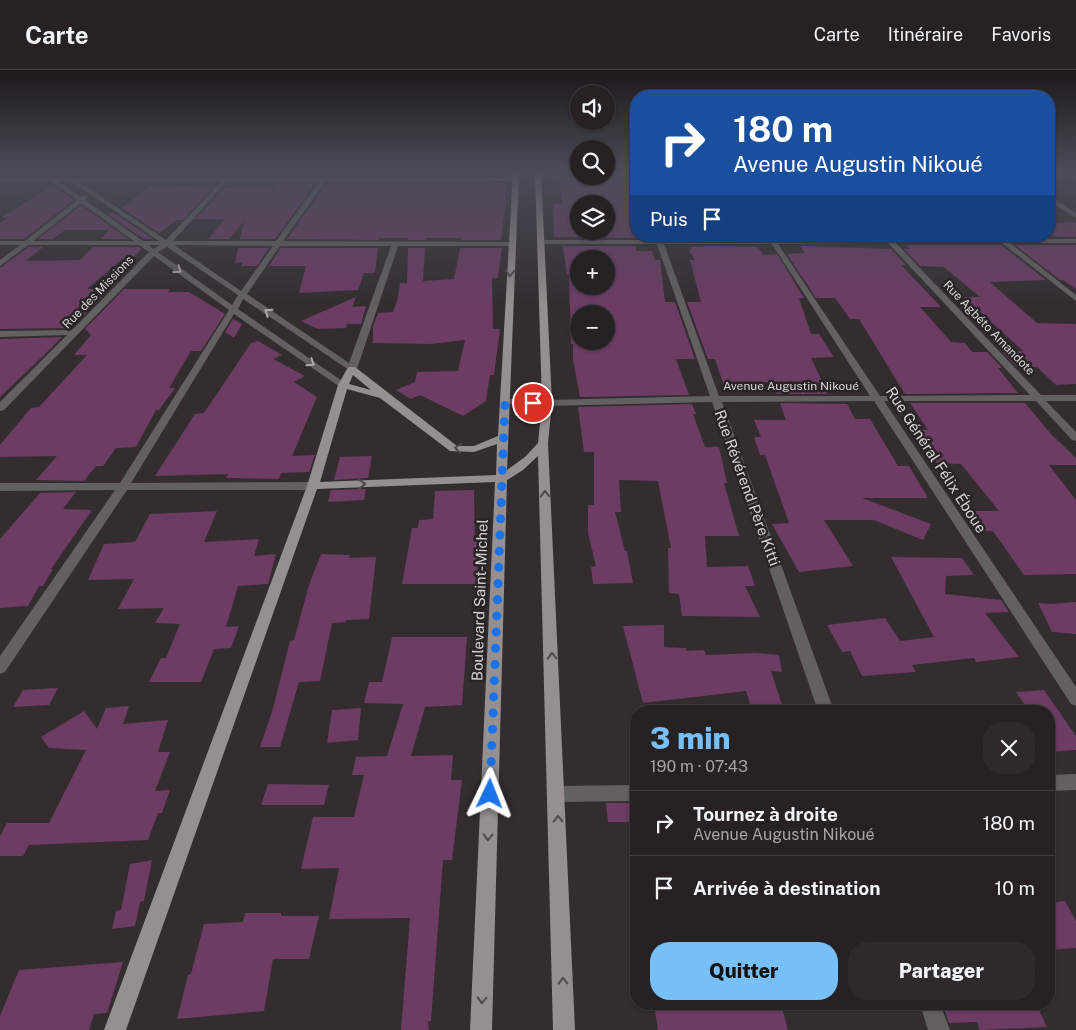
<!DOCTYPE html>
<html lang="fr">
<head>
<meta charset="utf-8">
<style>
	body { margin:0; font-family:"Public Sans",sans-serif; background:#2e2a2b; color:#f1f3f6; height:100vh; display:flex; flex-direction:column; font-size:19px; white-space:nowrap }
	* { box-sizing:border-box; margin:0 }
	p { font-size:16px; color:#a4a4a6 }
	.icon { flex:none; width:28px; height:28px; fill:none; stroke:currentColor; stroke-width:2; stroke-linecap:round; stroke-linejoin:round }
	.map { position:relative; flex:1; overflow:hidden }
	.sheet { position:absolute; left:630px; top:635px; width:425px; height:305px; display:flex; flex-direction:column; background:#262223; border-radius:20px; box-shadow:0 1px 4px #0004,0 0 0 1px #423f41 }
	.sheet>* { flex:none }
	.top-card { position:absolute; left:630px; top:20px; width:425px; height:152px; border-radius:20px; box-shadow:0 1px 4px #0004,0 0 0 1px #423f41; background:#1a4fa0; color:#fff; overflow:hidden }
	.tools { position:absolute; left:570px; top:15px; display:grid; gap:10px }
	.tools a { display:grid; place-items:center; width:45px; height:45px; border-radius:50%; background:#262223; box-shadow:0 1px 4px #0004,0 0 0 1px #423f41; font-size:25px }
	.pin { position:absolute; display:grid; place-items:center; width:42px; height:42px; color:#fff; margin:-21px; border:2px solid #fff; border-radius:50%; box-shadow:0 1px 5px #0007 }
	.me { position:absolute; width:55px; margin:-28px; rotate:2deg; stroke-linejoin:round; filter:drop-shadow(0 0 4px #0008) }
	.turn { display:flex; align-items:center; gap:18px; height:105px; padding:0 20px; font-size:22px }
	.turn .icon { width:65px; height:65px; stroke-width:2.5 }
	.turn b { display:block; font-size:35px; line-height:42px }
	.then { display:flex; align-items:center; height:48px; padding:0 20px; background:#0003; gap:10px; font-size:19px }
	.round { display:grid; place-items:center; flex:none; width:52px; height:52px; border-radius:20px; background:#2e2a2b }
	.headline { display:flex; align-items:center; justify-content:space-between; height:85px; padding:0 20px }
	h1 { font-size:30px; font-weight:800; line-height:38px; color:#77c0f7 }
	.primary-button { display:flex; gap:10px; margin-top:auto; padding:10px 20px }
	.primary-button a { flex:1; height:58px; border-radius:20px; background:#77c0f7; color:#111; font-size:20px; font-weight:800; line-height:58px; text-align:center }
	.primary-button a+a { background:#2e2a2b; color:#f1f3f6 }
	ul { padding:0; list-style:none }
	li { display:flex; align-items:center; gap:15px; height:65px; padding:0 20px; border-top:1px solid #423f41 }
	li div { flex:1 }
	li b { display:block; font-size:19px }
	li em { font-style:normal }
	header { display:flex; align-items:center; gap:30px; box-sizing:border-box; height:70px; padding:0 25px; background:#262223; border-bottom:1px solid #423f41 }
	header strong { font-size:24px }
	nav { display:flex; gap:28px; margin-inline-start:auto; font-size:18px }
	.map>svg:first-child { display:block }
	.building { fill:#6d3c63; fill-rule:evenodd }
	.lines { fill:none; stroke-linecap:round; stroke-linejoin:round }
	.minor { fill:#626060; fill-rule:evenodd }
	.major { fill:#958f8f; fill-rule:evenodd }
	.oneway { stroke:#afabac }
	.oneway2 { stroke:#4f494a }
	.route { stroke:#1a73e8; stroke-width:9; stroke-dasharray:0 16.2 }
	.labels { text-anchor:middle; stroke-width:5; stroke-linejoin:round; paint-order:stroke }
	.far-street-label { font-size:12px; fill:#d8d4d5; stroke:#292425 }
	.street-label { font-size:15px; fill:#d8d4d5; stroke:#292425 }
</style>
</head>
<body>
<header>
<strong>Carte</strong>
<nav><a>Carte</a><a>Itinéraire</a><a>Favoris</a></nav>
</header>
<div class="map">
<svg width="1076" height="960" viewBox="0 0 1076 960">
	<rect width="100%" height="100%" fill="#332d2f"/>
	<!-- building -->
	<g class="building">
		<path d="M 30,102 L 97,102 L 91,106 L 36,106 Z"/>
		<path d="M 284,102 L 500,102 L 499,106 L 280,106 Z"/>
		<path d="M 558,102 L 579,102 L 579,106 L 606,106 L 606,102 L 623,102 L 625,109 L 627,109 L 635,135 L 629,135 L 636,153 L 636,168 L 554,167 L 553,134 L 562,134 ZM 579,134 L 606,134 L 606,161 L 579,161 Z"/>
		<path d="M 505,113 L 506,132 L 501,170 L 461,170 L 461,168 L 425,168 L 425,170 L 408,170 L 408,168 L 379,168 L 379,170 L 287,169 L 326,114 Z"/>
		<path d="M 47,114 L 51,114 L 74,130 L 24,169 L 0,169 L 0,153 L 8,148 L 1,148 L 51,116 Z"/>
		<path d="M 275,114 L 315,114 L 275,169 L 240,169 L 244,151 L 229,169 L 208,169 L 225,149 L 195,149 L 224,118 L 273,117 Z"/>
		<path d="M 151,115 L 195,116 L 192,119 L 213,118 L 183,150 L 177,150 L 159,163 L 122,138 Z"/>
		<path d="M 81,135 L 128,169 L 101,169 L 109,160 L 65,160 L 53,169 L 38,169 Z"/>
		<path d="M 106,143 L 114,143 L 153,169 L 144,169 Z"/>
		<path d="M 1076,152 L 1076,167 L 1049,166 L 1049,153 Z"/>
		<path d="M 906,175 L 1001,175 L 1046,210 L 990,212 L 1037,253 L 1076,254 L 1076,314 L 1056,315 L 1037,297 L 1017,297 L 1002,282 L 1023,281 L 964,227 L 980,227 L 944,197 L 920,196 L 904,179 L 910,179 Z"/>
		<path d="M 1015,175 L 1076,175 L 1076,219 L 1063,210 L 1060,210 Z"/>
		<path d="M 563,176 L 636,176 L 636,181 L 652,181 L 655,190 L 660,190 L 665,232 L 675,232 L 695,289 L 676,289 L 689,325 L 580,327 L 573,290 L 573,274 L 571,274 L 569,205 L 567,205 ZM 579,189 L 606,189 L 606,216 L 579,216 ZM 579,244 L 606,244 L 606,271 L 579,271 Z"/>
		<path d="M 711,176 L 758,177 L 763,185 L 777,184 L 804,228 L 799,228 L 811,264 L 819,264 L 834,287 L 811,288 L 828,324 L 777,324 L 774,316 L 769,316 L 768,312 L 723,313 L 715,289 L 708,289 L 687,232 L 701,232 L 690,190 L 695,190 L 689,180 L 692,180 L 690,177 Z"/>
		<path d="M 800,176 L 891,179 L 906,195 L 901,195 L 941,237 L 920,237 L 951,272 L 965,273 L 972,282 L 987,282 L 1002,298 L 998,298 L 1018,323 L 905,324 L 859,249 L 850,249 L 835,228 L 816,228 L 787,184 L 805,183 Z"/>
		<path d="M 29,177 L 43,177 L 26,191 L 80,190 L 93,177 L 138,177 L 142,179 L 131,189 L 122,189 L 87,219 L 110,219 L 71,258 L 0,259 L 0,198 Z"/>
		<path d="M 238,178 L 269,178 L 257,196 L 241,196 L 243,192 L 235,193 Z"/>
		<path d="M 281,178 L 378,178 L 375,203 L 364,203 L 358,220 L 299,223 L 306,196 L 269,196 Z"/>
		<path d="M 408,178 L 425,178 L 423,211 L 454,209 L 460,178 L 502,178 L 498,208 L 492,208 L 493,259 L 500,259 L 494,305 L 490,305 L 486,331 L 463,346 L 420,325 L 411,329 L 396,320 L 415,312 L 417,302 L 458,301 L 465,270 L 430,274 L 373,273 L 373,256 L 378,243 L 393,242 L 398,228 L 400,213 L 407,213 Z"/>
		<path d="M 124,219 L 170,219 L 168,222 L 189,222 L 225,244 L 201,281 L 191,281 L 169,318 L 175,318 L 159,340 L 156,340 L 136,377 L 116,378 L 103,396 L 96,396 L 84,411 L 36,410 L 57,386 L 0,387 L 0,375 L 31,338 L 39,337 L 87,285 L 74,285 L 91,265 L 85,259 Z"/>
		<path d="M 356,227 L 352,237 L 366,236 L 361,254 L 347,254 L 346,258 L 318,259 L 301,251 Z"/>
		<path d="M 233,249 L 242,254 L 234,268 L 225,262 Z"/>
		<path d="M 62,267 L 42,287 L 0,327 L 0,269 Z"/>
		<path d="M 258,271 L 282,285 L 273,289 L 305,306 L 294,312 L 317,327 L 292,386 L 315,385 L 309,402 L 281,403 L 279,409 L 226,408 L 228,404 L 155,406 L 195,344 L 204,343 L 251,273 Z"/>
		<path d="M 780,333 L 847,334 L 855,349 L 870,349 L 898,396 L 909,396 L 928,428 L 862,428 L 931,454 L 923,470 L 874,450 L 824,450 L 853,496 L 799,502 L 772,454 L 789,453 L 765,385 L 760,385 L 754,367 L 761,367 L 754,350 L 786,350 Z"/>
		<path d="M 910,333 L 1025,333 L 1051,364 L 1076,388 L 1076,395 L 1049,395 L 1076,430 L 1076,504 L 1024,505 L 993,461 L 978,461 L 965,441 L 999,441 L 961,394 L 937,393 L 917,359 L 928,360 Z"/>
		<path d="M 692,334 L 696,344 L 693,344 L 705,377 L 719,377 L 727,413 L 724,413 L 739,466 L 705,466 L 707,497 L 748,496 L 755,516 L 745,516 L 760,547 L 682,546 L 679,524 L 669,523 L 668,478 L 671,478 L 658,411 L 619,410 L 621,442 L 615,442 L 625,481 L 627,481 L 633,513 L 593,514 L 591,497 L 596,496 L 588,463 L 588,435 L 594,435 L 594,382 L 584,382 L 578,337 Z"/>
		<path d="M 372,386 L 368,408 L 334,410 L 340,387 Z"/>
		<path d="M 366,419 L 364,430 L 328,432 L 331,420 Z"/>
		<path d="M 474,420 L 475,470 L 480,470 L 476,514 L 402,514 L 412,458 L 418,458 L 419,450 L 433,449 L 435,421 Z"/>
		<path d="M 76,422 L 63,439 L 92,440 L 51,499 L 53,499 L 43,516 L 39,516 L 28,536 L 0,538 L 0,469 L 40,423 Z"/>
		<path d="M 217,441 L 204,472 L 259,469 L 254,486 L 276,484 L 268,514 L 238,516 L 226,557 L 239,556 L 231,578 L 214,579 L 201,612 L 149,612 L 161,588 L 166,588 L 180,554 L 155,553 L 164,538 L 118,539 L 134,509 L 88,510 L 104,474 L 135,472 L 150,444 Z"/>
		<path d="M 321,484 L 350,485 L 349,488 L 376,487 L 369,549 L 346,550 L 345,552 L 332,553 L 320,611 L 299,612 L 280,677 L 260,677 L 272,642 L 290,571 L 294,570 L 309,515 Z"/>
		<path d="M 891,487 L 962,488 L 974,505 L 946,506 L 945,524 L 1001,530 L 1009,542 L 985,543 L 1019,587 L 976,592 L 974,588 L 912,595 L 916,602 L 862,606 L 850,581 L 842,582 L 827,555 L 885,548 L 900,571 L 934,567 Z"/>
		<path d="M 1076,532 L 1076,564 L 1052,562 L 1038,533 L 1051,534 Z"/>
		<path d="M 664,555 L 664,577 L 686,578 L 686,581 L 704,580 L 706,585 L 755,583 L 779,585 L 782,602 L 771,601 L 784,641 L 752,641 L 746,621 L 643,633 L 623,556 Z"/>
		<path d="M 392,567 L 467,567 L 462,635 L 425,637 L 411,686 L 453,685 L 451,710 L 462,710 L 452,790 L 443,790 L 431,951 L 428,951 L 429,960 L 401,960 L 410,848 L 329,849 L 339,798 L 301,799 L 313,747 L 354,747 L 364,705 L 352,705 L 356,687 L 387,686 L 403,634 L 364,633 L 369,612 L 382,612 Z"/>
		<path d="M 58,618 L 49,635 L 13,637 L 23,620 Z"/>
		<path d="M 1044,620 L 1076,666 L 1076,680 L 1049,682 L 1049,641 L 1029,641 L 1016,622 Z"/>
		<path d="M 129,636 L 123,654 L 168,650 L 158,682 L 170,682 L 155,721 L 170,720 L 162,743 L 158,743 L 148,770 L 29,775 L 23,786 L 0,786 L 0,766 L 7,753 L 49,753 L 86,680 L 49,678 L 41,667 L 84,641 L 97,659 L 106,638 Z"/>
		<path d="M 361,638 L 358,670 L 327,673 L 332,640 Z"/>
		<path d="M 268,714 L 329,715 L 324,735 L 261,735 Z"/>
		<path d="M 606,733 L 636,733 L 636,752 L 608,752 Z"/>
		<path d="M 152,790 L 144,831 L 140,832 L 135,856 L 112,859 L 116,841 L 121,840 L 130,794 Z"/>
		<path d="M 1065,831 L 1076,851 L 1076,878 L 1049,880 L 1049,833 Z"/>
		<path d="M 245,843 L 281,843 L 281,846 L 319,846 L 309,889 L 273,889 L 264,941 L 177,949 L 188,905 L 191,904 L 204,854 L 243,852 Z"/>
		<path d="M 123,892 L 107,943 L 94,944 L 89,960 L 0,960 L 0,946 L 19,900 Z"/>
		<path d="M 654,934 L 781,934 L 788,960 L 658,960 Z"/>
		<path d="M 942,934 L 1036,934 L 1047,957 L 980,960 L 977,952 L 949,953 Z"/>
	</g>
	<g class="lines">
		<!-- minor -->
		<g class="minor">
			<path d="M 632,102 L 636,102 L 636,107 L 634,106 Z"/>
			<path d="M 228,105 L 230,108 L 516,108 L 518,111 L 325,112 L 283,171 L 512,172 L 515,174 L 512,176 L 398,176 L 357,299 L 352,302 L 243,229 L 238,239 L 348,315 L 343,318 L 340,317 L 234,244 L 131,413 L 313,412 L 319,416 L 313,420 L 127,420 L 5,602 L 0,604 L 0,586 L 115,420 L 0,421 L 0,413 L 120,413 L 229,240 L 154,186 L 4,340 L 0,341 L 0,332 L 67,265 L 0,267 L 0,261 L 72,260 L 149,182 L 139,175 L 28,175 L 0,196 L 0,190 L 20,175 L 0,175 L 0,171 L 25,171 L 77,130 L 52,112 L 0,112 L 0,108 L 224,108 ZM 59,112 L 72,112 L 159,171 L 143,171 L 85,130 L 88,125 L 81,127 ZM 79,112 L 221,112 L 166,170 ZM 227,112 L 319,112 L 276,171 L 173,171 ZM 81,133 L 134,171 L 33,171 ZM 149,175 L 160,175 L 153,179 ZM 174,175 L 273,176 L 241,221 ZM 280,176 L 391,176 L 349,293 L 247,224 ZM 167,177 L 238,225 L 232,235 L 158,182 Z"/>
			<path d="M 1049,126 L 1076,143 L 1076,148 L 1049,131 Z"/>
			<path d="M 655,166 L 661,166 L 663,170 L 769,170 L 767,166 L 774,166 L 776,170 L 885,169 L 886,166 L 892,169 L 1076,169 L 1076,173 L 1010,173 L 1076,225 L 1076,231 L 1002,173 L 896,173 L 1041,325 L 1076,325 L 1076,331 L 1046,331 L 1076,362 L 1076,371 L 1072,370 L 1036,331 L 884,331 L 1076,617 L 1076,636 L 1071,634 L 874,331 L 722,332 L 834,641 L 818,641 L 712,332 L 547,336 L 502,334 L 500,332 L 505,329 L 547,330 L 710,326 L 657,174 L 541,174 L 538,172 L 541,170 L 656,170 ZM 888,173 L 1030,325 L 880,326 L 778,174 ZM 664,174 L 772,174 L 870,326 L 719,326 Z"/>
			<path d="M 1076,704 L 1076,720 L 1049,721 L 1049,705 Z"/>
			<path d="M 636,715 L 636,731 L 557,732 L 551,730 L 549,724 L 551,718 L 557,716 Z"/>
			<path d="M 920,934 L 940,934 L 950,960 L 928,960 Z"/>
		</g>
		<!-- major -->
		<path class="major" d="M 513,102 L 519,102 L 507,400 L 525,387 L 538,373 L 542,333 L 535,102 L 541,102 L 552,333 L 548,373 L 575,960 L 553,960 L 538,386 L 523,400 L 507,410 L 492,960 L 470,960 L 495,412 L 317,419 L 126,960 L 104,960 L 307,416 L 338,315 L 347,299 L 349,297 L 355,297 L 457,376 L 474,376 L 498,366 ZM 353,305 L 371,320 L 349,314 ZM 347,319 L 380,328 L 450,381 L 474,382 L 497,374 L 496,405 L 320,412 Z"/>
	</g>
	<!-- one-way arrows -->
	<defs><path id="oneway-chevron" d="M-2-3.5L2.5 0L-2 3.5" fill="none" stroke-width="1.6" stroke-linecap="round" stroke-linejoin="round" transform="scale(1.25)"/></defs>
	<g class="oneway">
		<use href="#oneway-chevron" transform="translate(178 200) rotate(36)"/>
		<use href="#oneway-chevron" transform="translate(268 242) rotate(-146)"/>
		<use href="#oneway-chevron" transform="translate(311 293) rotate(35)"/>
	</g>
	<g class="oneway2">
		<use href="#oneway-chevron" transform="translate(510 203) rotate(92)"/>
		<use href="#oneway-chevron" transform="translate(458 378) rotate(-171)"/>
		<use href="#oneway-chevron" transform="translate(362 414) rotate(-2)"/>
		<use href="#oneway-chevron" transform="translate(545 424) rotate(-92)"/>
		<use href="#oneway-chevron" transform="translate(552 586) rotate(-92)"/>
		<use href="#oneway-chevron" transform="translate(558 749) rotate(-92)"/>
		<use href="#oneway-chevron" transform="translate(488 767) rotate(92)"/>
		<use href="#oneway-chevron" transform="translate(563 911) rotate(-92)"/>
		<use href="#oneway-chevron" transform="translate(482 930) rotate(92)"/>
	</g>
	<!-- sky -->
	<linearGradient id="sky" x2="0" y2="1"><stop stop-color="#1c191a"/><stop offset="0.43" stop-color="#4a4c58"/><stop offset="1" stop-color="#4a4c58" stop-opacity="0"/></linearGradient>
	<rect width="1076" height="236" fill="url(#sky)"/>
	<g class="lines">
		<!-- route -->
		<path class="route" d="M 490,724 L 505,332 L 533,333"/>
	</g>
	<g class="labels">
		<!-- far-street labels -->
		<g class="far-street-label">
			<text transform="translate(98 222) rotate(-46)" y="4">Rue des Missions</text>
			<text transform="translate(989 258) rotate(46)" y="4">Rue Agbéto Amandote</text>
			<text x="791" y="320">Avenue Augustin Nikoué</text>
		</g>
		<!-- street labels -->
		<g class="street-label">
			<text transform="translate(936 390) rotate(57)" y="5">Rue Général Félix Éboue</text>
			<text transform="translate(747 418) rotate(70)" y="5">Rue Révérend Père Kitti</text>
			<text transform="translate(480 530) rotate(-88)" y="5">Boulevard Saint-Michel</text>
		</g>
	</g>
</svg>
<div class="tools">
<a><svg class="icon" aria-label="sound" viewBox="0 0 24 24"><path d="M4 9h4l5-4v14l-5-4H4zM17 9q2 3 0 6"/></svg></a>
<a><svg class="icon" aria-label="search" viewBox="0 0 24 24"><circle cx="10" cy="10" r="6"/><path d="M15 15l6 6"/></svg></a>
<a><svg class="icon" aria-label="layers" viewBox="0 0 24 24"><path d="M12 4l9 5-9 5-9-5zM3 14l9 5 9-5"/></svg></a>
<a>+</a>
<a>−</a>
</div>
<div class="pin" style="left:533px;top:333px;background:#d93025"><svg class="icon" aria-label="arrive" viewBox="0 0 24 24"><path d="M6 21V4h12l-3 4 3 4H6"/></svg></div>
<svg class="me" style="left:490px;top:724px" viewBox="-20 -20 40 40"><path d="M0-17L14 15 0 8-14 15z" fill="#1a73e8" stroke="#fff" stroke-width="4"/></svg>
<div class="top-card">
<div class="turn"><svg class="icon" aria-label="right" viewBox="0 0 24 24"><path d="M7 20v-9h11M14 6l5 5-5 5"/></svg><div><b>180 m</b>Avenue Augustin Nikoué</div></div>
<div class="then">Puis<svg class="icon" aria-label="arrive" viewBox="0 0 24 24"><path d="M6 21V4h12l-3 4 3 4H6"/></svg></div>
</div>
<section class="sheet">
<div class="headline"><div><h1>3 min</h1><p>190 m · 07:43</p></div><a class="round"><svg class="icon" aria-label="close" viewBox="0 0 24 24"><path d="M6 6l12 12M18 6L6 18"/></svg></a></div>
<ul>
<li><svg class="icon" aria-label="right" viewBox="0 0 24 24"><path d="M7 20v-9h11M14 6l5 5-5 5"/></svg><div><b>Tournez à droite</b><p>Avenue Augustin Nikoué</p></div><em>180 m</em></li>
<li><svg class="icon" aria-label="arrive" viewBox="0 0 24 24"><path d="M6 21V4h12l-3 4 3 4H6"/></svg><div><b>Arrivée à destination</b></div><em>10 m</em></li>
</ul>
<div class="primary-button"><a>Quitter</a><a>Partager</a></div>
</section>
</div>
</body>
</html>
